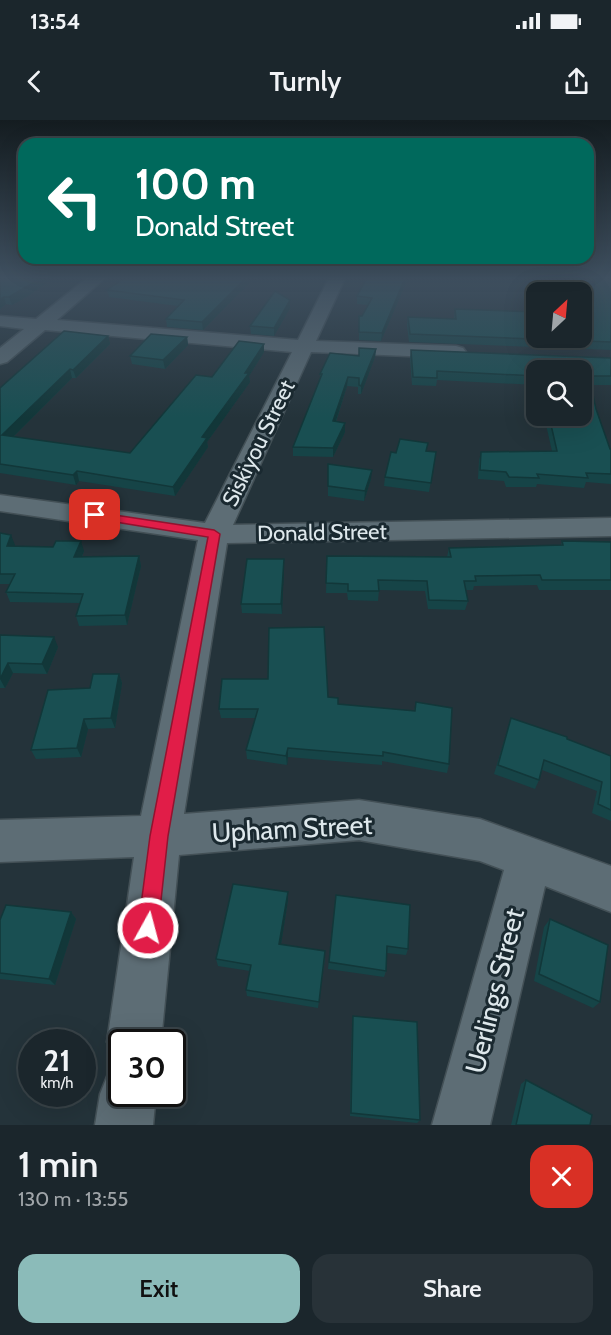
<!DOCTYPE html>
<html lang="en">
<head>
<meta charset="utf-8">
<style>
	body { margin:0; font-family:Cabin,sans-serif; background:#283238; color:#f1f3f6; height:100vh; display:flex; flex-direction:column; font-size:22px; white-space:nowrap }
	* { box-sizing:border-box; margin:0 }
	p { font-size:20px; color:#a0a5a9 }
	.icon { flex:none; width:33px; height:33px; fill:none; stroke:currentColor; stroke-width:2; stroke-linecap:round; stroke-linejoin:round }
	.map { position:relative; height:1005px; overflow:hidden }
	.panel { display:flex; flex-direction:column; background:#1b262c; flex:1 }
	.panel>* { flex:none }
	.guide { position:absolute; left:18px; top:18px; width:576px; height:126px; border-radius:18px; box-shadow:0 6px 24px #0002,0 0 0 2px #394348; background:#00695c; color:#fff; overflow:hidden }
	.needle { width:39px; rotate:26deg }
	.buttons { position:absolute; left:526px; top:162px; display:grid; gap:12px }
	.buttons a { display:grid; place-items:center; width:66px; height:66px; border-radius:12px; background:#1b262c; box-shadow:0 6px 24px #0002,0 0 0 2px #394348; font-size:30px }
	.speed { position:absolute; left:18px; top:909px; display:flex; gap:12px; font-size:30px; font-weight:700; text-align:center }
	.speed>* { display:grid; place-content:center; width:78px; height:78px; border-radius:50%; background:#1b262c; box-shadow:0 6px 24px #0002,0 0 0 2px #394348; line-height:1 }
	.speed small { font-size:15px; font-weight:400 }
	.speed .limit { border:3px solid #111; border-radius:9px; background:#fff; color:#111 }
	.pin { position:absolute; display:grid; place-items:center; width:51px; height:51px; color:#fff; margin:-26px; border-radius:12px; box-shadow:0 3px 9px #0006 }
	.me { position:absolute; width:66px; margin:-33px; rotate:7deg; stroke-linejoin:round; filter:drop-shadow(0 0 4px #0008) }
	.turn { display:flex; align-items:center; gap:21px; height:126px; padding:0 18px; font-size:27px }
	.turn .icon { width:78px; height:78px; stroke-width:2.5 }
	.turn b { display:block; font-size:42px; line-height:51px }
	.round { display:grid; place-items:center; flex:none; width:63px; height:63px; border-radius:18px; background:#283238 }
	.headline { display:flex; align-items:center; justify-content:space-between; height:102px; padding:0 18px }
	h1 { font-size:36px; font-weight:600; line-height:45px }
	.cta { display:flex; gap:12px; margin-top:auto; padding:12px 18px }
	.cta a { flex:1; height:69px; border-radius:18px; background:#8bbbb9; color:#111; font-size:24px; font-weight:600; line-height:69px; text-align:center }
	.cta a+a { background:#283238; color:#f1f3f6 }
	.status { display:flex; justify-content:space-between; align-items:center; height:42px; padding:0 30px; background:#1b262c; direction:ltr }
	.status svg { height:16px; fill:currentColor }
	header { display:flex; justify-content:space-between; align-items:center; height:78px; padding:0 18px; background:#1b262c; font-size:27px; font-weight:600 }
	.map>svg:first-child { display:block }
	.lines { fill:none; stroke-linecap:round; stroke-linejoin:round }
	.minor-casing { stroke:#435056; stroke-width:3 }
	.minor { fill:#5d6d75; fill-rule:evenodd }
	.wall { fill:#164447 }
	.shaded-wall { fill:#123739 }
	.building { fill:#194f52; stroke:#123739; stroke-width:1.5 }
	.route { fill:#e11d48; stroke:#92132f; stroke-width:1.5 }
	.labels { text-anchor:middle; stroke-width:6; stroke-linejoin:round; paint-order:stroke }
	.street-label { font-size:22px; fill:#dee8ec; stroke:#1a2930 }
	.near-street-label { font-size:27px; fill:#dee8ec; stroke:#1a2930 }
</style>
</head>
<body>
<div class="status"><b>13:54</b><svg viewBox="0 0 49 12"><path d="M0 12V9h3v3zM5 12V6h3v6zM10 12V3h3v9zM15 12V0h3v12zM26 1h20v11H26zM47 4h2v5h-2z"/></svg></div>
<header><svg class="icon" aria-label="back" viewBox="0 0 24 24"><path d="M15 5l-7 7 7 7"/></svg>Turnly<svg class="icon" aria-label="share" viewBox="0 0 24 24"><path d="M12 15V3M7 8l5-5 5 5M5 13v7h14v-7"/></svg></header>
<div class="map">
<svg width="611" height="1005" viewBox="0 0 611 1005">
	<rect width="100%" height="100%" fill="#24333a"/>
	<g class="lines">
		<!-- minor casing -->
		<g class="minor-casing">
			<g id="minor">
				<path d="M 87,158 L 105,158 L 57,200 L 298,220 L 329,158 L 345,158 L 316,221 L 456,226 L 463,228 L 466,232 L 463,236 L 456,238 L 311,232 L 233,405 L 611,398 L 611,416 L 227,423 L 184,694 L 359,680 L 480,699 L 611,746 L 611,792 L 545,766 L 490,1005 L 432,1005 L 504,750 L 480,741 L 359,720 L 179,735 L 161,922 L 122,922 L 122,944 L 115,941 L 107,922 L 134,737 L 0,742 L 0,700 L 141,696 L 198,420 L 0,391 L 0,375 L 205,403 L 292,232 L 45,210 L 7,242 L 0,244 L 0,228 L 24,209 L 0,206 L 0,196 L 36,199 Z"/>
				<path d="M 122,949 L 122,974 L 156,974 L 153,1005 L 95,1005 L 100,974 L 108,954 Z"/>
			</g>
		</g>
		<!-- minor -->
		<use href="#minor" class="minor"/>
	</g>
	<!-- wall -->
	<g class="wall">
		<path d="M 0,158 L 31,174 L 12,185 L 6,184 L 0,189 Z"/>
		<path d="M 254,158 L 203,210 L 167,207 L 166,199 L 178,186 L 109,177 L 107,170 Z"/>
		<path d="M 367,158 L 408,158 L 381,221 L 359,220 L 359,196 L 362,196 L 368,185 L 357,184 L 357,176 Z"/>
		<path d="M 594,158 L 611,158 L 611,230 L 409,222 L 407,205 L 408,197 L 454,199 L 455,189 L 537,218 L 582,218 L 582,187 L 592,187 Z"/>
		<path d="M 290,188 L 274,216 L 251,214 L 250,206 Z"/>
		<path d="M 108,216 L 110,224 L 76,258 L 72,258 L 13,317 L 130,333 L 212,257 L 264,232 L 249,256 L 250,262 L 207,322 L 208,327 L 175,376 L 79,361 L 76,365 L 0,353 L 0,268 Z"/>
		<path d="M 187,217 L 188,225 L 165,249 L 132,244 L 130,236 Z"/>
		<path d="M 376,229 L 375,237 L 361,274 L 358,274 L 358,267 L 347,266 L 336,302 L 345,312 L 333,337 L 293,336 L 293,327 L 320,260 L 320,254 Z"/>
		<path d="M 411,230 L 611,238 L 611,265 L 591,265 L 596,289 L 610,329 L 611,329 L 611,364 L 586,362 L 584,368 L 537,364 L 536,367 L 506,367 L 504,361 L 478,359 L 479,341 L 481,332 L 552,331 L 544,296 L 582,296 L 537,250 L 537,265 L 437,260 L 436,266 L 412,265 L 410,238 Z"/>
		<path d="M 426,331 L 436,332 L 429,372 L 384,366 L 385,357 L 396,333 Z"/>
		<path d="M 328,344 L 371,359 L 364,381 L 328,376 Z"/>
		<path d="M 0,413 L 15,425 L 14,426 L 84,431 L 82,437 L 139,436 L 141,446 L 127,505 L 79,506 L 76,496 L 80,483 L 10,482 L 6,472 L 10,464 L 0,464 Z"/>
		<path d="M 562,421 L 611,422 L 611,470 L 539,470 L 537,465 L 474,466 L 473,470 L 466,470 L 468,481 L 465,490 L 428,489 L 425,471 L 379,470 L 378,481 L 348,480 L 347,473 L 326,473 L 327,436 L 447,437 L 449,428 L 561,425 Z"/>
		<path d="M 284,439 L 282,494 L 242,493 L 241,484 Z"/>
		<path d="M 0,515 L 58,527 L 47,554 L 13,553 L 5,568 L 0,568 Z"/>
		<path d="M 119,554 L 122,563 L 115,608 L 88,609 L 81,637 L 36,639 L 31,630 Z"/>
		<path d="M 328,577 L 338,584 L 414,591 L 416,582 L 449,644 L 447,653 L 382,641 L 382,645 L 288,637 L 287,645 L 247,639 L 246,630 L 255,598 L 221,598 L 219,589 Z"/>
		<path d="M 511,598 L 611,636 L 611,701 L 592,693 L 597,671 L 542,650 L 539,660 L 535,669 L 494,654 Z"/>
		<path d="M 288,772 L 288,780 L 281,824 L 325,838 L 318,888 L 247,876 L 246,870 L 250,851 L 218,846 L 216,839 Z"/>
		<path d="M 336,775 L 408,829 L 406,835 L 387,833 L 386,851 L 384,857 L 328,849 Z"/>
		<path d="M 71,792 L 76,799 L 55,865 L 0,859 L 0,800 Z"/>
		<path d="M 550,799 L 600,882 L 593,888 L 534,861 L 544,807 Z"/>
		<path d="M 353,896 L 420,1000 L 417,1003 L 350,996 L 352,902 Z"/>
		<path d="M 526,960 L 590,1005 L 511,1005 L 521,964 Z"/>
	</g>
	<!-- shaded-wall -->
	<g class="shaded-wall">
		<path d="M 41,158 L 54,158 L 31,174 L 12,185 L 9,177 Z"/>
		<path d="M 246,158 L 254,158 L 203,210 L 202,202 Z"/>
		<path d="M 405,158 L 408,158 L 381,221 L 382,213 Z"/>
		<path d="M 4,177 L 6,184 L 0,189 L 0,179 Z"/>
		<path d="M 290,180 L 290,188 L 274,216 L 274,208 Z"/>
		<path d="M 108,216 L 110,224 L 76,258 L 73,250 Z"/>
		<path d="M 187,217 L 188,225 L 165,249 L 163,240 Z"/>
		<path d="M 264,224 L 264,232 L 249,256 L 250,262 L 207,322 L 208,327 L 175,376 L 173,367 L 202,317 Z"/>
		<path d="M 376,229 L 375,237 L 361,274 L 361,266 Z"/>
		<path d="M 70,249 L 72,258 L 5,325 L 2,315 Z"/>
		<path d="M 348,257 L 347,266 L 333,310 L 333,301 Z"/>
		<path d="M 345,303 L 345,312 L 333,337 L 333,328 Z"/>
		<path d="M 372,350 L 371,359 L 364,381 L 365,371 Z"/>
		<path d="M 77,351 L 79,361 L 76,365 L 73,355 Z"/>
		<path d="M 11,415 L 15,425 L 11,436 L 7,426 Z"/>
		<path d="M 81,421 L 84,431 L 78,447 L 74,437 Z"/>
		<path d="M 139,436 L 141,446 L 127,505 L 125,495 Z"/>
		<path d="M 284,439 L 284,449 L 282,494 L 281,484 Z"/>
		<path d="M 54,517 L 58,527 L 47,554 L 42,544 Z"/>
		<path d="M 8,543 L 13,553 L 5,568 L 0,559 Z"/>
		<path d="M 119,554 L 122,563 L 115,608 L 111,598 Z"/>
		<path d="M 84,599 L 88,609 L 81,637 L 77,628 Z"/>
		<path d="M 288,628 L 288,637 L 287,645 L 286,636 Z"/>
		<path d="M 288,772 L 288,780 L 280,831 L 279,824 Z"/>
		<path d="M 71,792 L 76,799 L 55,865 L 49,859 Z"/>
	</g>
	<!-- building -->
	<g class="building">
		<path d="M 0,158 L 41,158 L 9,177 L 4,177 L 0,179 Z"/>
		<path d="M 125,158 L 246,158 L 202,202 L 166,199 L 184,180 L 107,170 Z"/>
		<path d="M 367,158 L 405,158 L 382,213 L 359,212 L 359,196 L 362,196 L 372,178 L 357,176 Z"/>
		<path d="M 595,158 L 611,158 L 611,222 L 410,214 L 408,197 L 456,199 L 455,189 L 536,192 L 537,218 L 582,218 L 582,200 L 587,200 L 582,187 L 593,187 Z"/>
		<path d="M 275,171 L 290,180 L 274,208 L 250,206 Z"/>
		<path d="M 64,211 L 108,216 L 73,250 L 70,249 L 2,315 L 130,333 L 196,255 L 212,257 L 239,221 L 264,224 L 245,253 L 249,253 L 202,317 L 207,318 L 173,367 L 77,351 L 73,355 L 0,344 L 0,268 Z"/>
		<path d="M 151,214 L 187,217 L 163,240 L 130,236 Z"/>
		<path d="M 359,228 L 376,229 L 361,266 L 359,265 L 359,258 L 348,257 L 333,301 L 345,303 L 333,328 L 293,327 L 322,254 L 320,254 L 330,233 L 359,236 Z"/>
		<path d="M 411,230 L 611,238 L 611,256 L 589,256 L 596,289 L 610,329 L 611,329 L 611,354 L 586,353 L 588,358 L 537,354 L 539,358 L 509,357 L 506,352 L 480,350 L 481,332 L 557,331 L 549,296 L 582,296 L 582,250 L 537,250 L 537,256 L 437,251 L 437,258 L 413,257 Z"/>
		<path d="M 400,319 L 428,323 L 426,331 L 436,332 L 431,363 L 385,357 L 391,332 L 396,333 Z"/>
		<path d="M 328,344 L 372,350 L 365,371 L 328,366 Z"/>
		<path d="M 0,413 L 11,415 L 7,426 L 53,427 L 56,421 L 81,421 L 74,437 L 139,436 L 125,495 L 76,496 L 83,474 L 6,472 L 15,454 L 0,454 Z"/>
		<path d="M 562,421 L 611,422 L 611,460 L 542,460 L 540,455 L 475,456 L 476,461 L 464,461 L 468,481 L 429,480 L 427,461 L 378,460 L 379,471 L 348,471 L 348,464 L 326,463 L 327,436 L 451,437 L 449,428 L 563,425 Z"/>
		<path d="M 247,439 L 284,439 L 281,484 L 241,484 Z"/>
		<path d="M 324,507 L 328,577 L 338,578 L 338,584 L 415,591 L 416,582 L 452,588 L 449,644 L 383,632 L 383,636 L 288,628 L 286,636 L 246,630 L 258,589 L 219,589 L 222,559 L 268,559 L 269,508 Z"/>
		<path d="M 0,515 L 54,517 L 42,544 L 8,543 L 0,559 Z"/>
		<path d="M 93,554 L 119,554 L 111,598 L 84,599 L 77,628 L 31,630 L 48,570 L 90,568 Z"/>
		<path d="M 511,598 L 567,617 L 567,619 L 611,636 L 611,690 L 598,684 L 602,662 L 544,640 L 539,660 L 498,645 Z"/>
		<path d="M 233,764 L 288,772 L 279,824 L 325,831 L 319,882 L 246,870 L 251,845 L 216,839 Z"/>
		<path d="M 336,775 L 410,785 L 408,829 L 387,826 L 386,851 L 329,842 Z"/>
		<path d="M 6,785 L 71,792 L 49,859 L 0,853 L 0,800 Z"/>
		<path d="M 550,799 L 608,825 L 600,882 L 539,854 Z"/>
		<path d="M 353,896 L 417,902 L 420,1000 L 351,993 Z"/>
		<path d="M 526,960 L 592,995 L 590,1005 L 516,1005 Z"/>
	</g>
	<!-- sky -->
	<linearGradient id="sky" x2="0" y2="1"><stop stop-color="#141c20"/><stop offset="0.53" stop-color="#3f5060"/><stop offset="1" stop-color="#3f5060" stop-opacity="0"/></linearGradient>
	<rect width="611" height="298" fill="url(#sky)"/>
	<!-- route -->
	<path class="route" d="M 95,392 L 214,410 L 220,414 L 168,716 L 158,808 L 155,815 L 148,818 L 141,815 L 138,808 L 150,716 L 208,417 L 91,398 L 91,393 Z"/>
	<g class="labels">
		<!-- street labels -->
		<g class="street-label">
			<text transform="translate(258 323) rotate(-64)" y="8">Siskiyou Street</text>
			<text transform="translate(322 412) rotate(-1)" y="8">Donald Street</text>
		</g>
		<!-- near-street labels -->
		<g class="near-street-label">
			<text transform="translate(292 709) rotate(-3)" y="9">Upham Street</text>
			<text transform="translate(495 871) rotate(-76)" y="9">Uerlings Street</text>
		</g>
	</g>
</svg>
<div class="buttons">
<a><svg class="needle" viewBox="-14 -14 28 28"><path d="M0-13l5 13h-10z" fill="#e53935"/><path d="M0 13l5-13h-10z" fill="#a0a5a9"/></svg></a>
<a><svg class="icon" aria-label="search" viewBox="0 0 24 24"><circle cx="10" cy="10" r="6"/><path d="M15 15l6 6"/></svg></a>
</div>
<div class="speed"><div>21<small>km/h</small></div><div class="limit">30</div></div>
<div class="pin" style="left:95px;top:395px;background:#d93025"><svg class="icon" aria-label="arrive" viewBox="0 0 24 24"><path d="M6 21V4h12l-3 4 3 4H6"/></svg></div>
<svg class="me" style="left:148px;top:808px" viewBox="-20 -20 40 40"><circle r="17" fill="#e11d48" stroke="#fff" stroke-width="3"/><path d="M0-11L8 9 0 5-8 9z" fill="#fff"/></svg>
<div class="guide">
<div class="turn"><svg class="icon" aria-label="left" viewBox="0 0 24 24"><path d="M17 20v-9H6M10 6l-5 5 5 5"/></svg><div><b>100 m</b>Donald Street</div></div>
</div>
</div>
<section class="panel">
<div class="headline"><div><h1>1 min</h1><p>130 m · 13:55</p></div><a class="round" style="background:#d93025;color:#fff"><svg class="icon" aria-label="close" viewBox="0 0 24 24"><path d="M6 6l12 12M18 6L6 18"/></svg></a></div>
<div class="cta"><a>Exit</a><a>Share</a></div>
</section>
</body>
</html>
